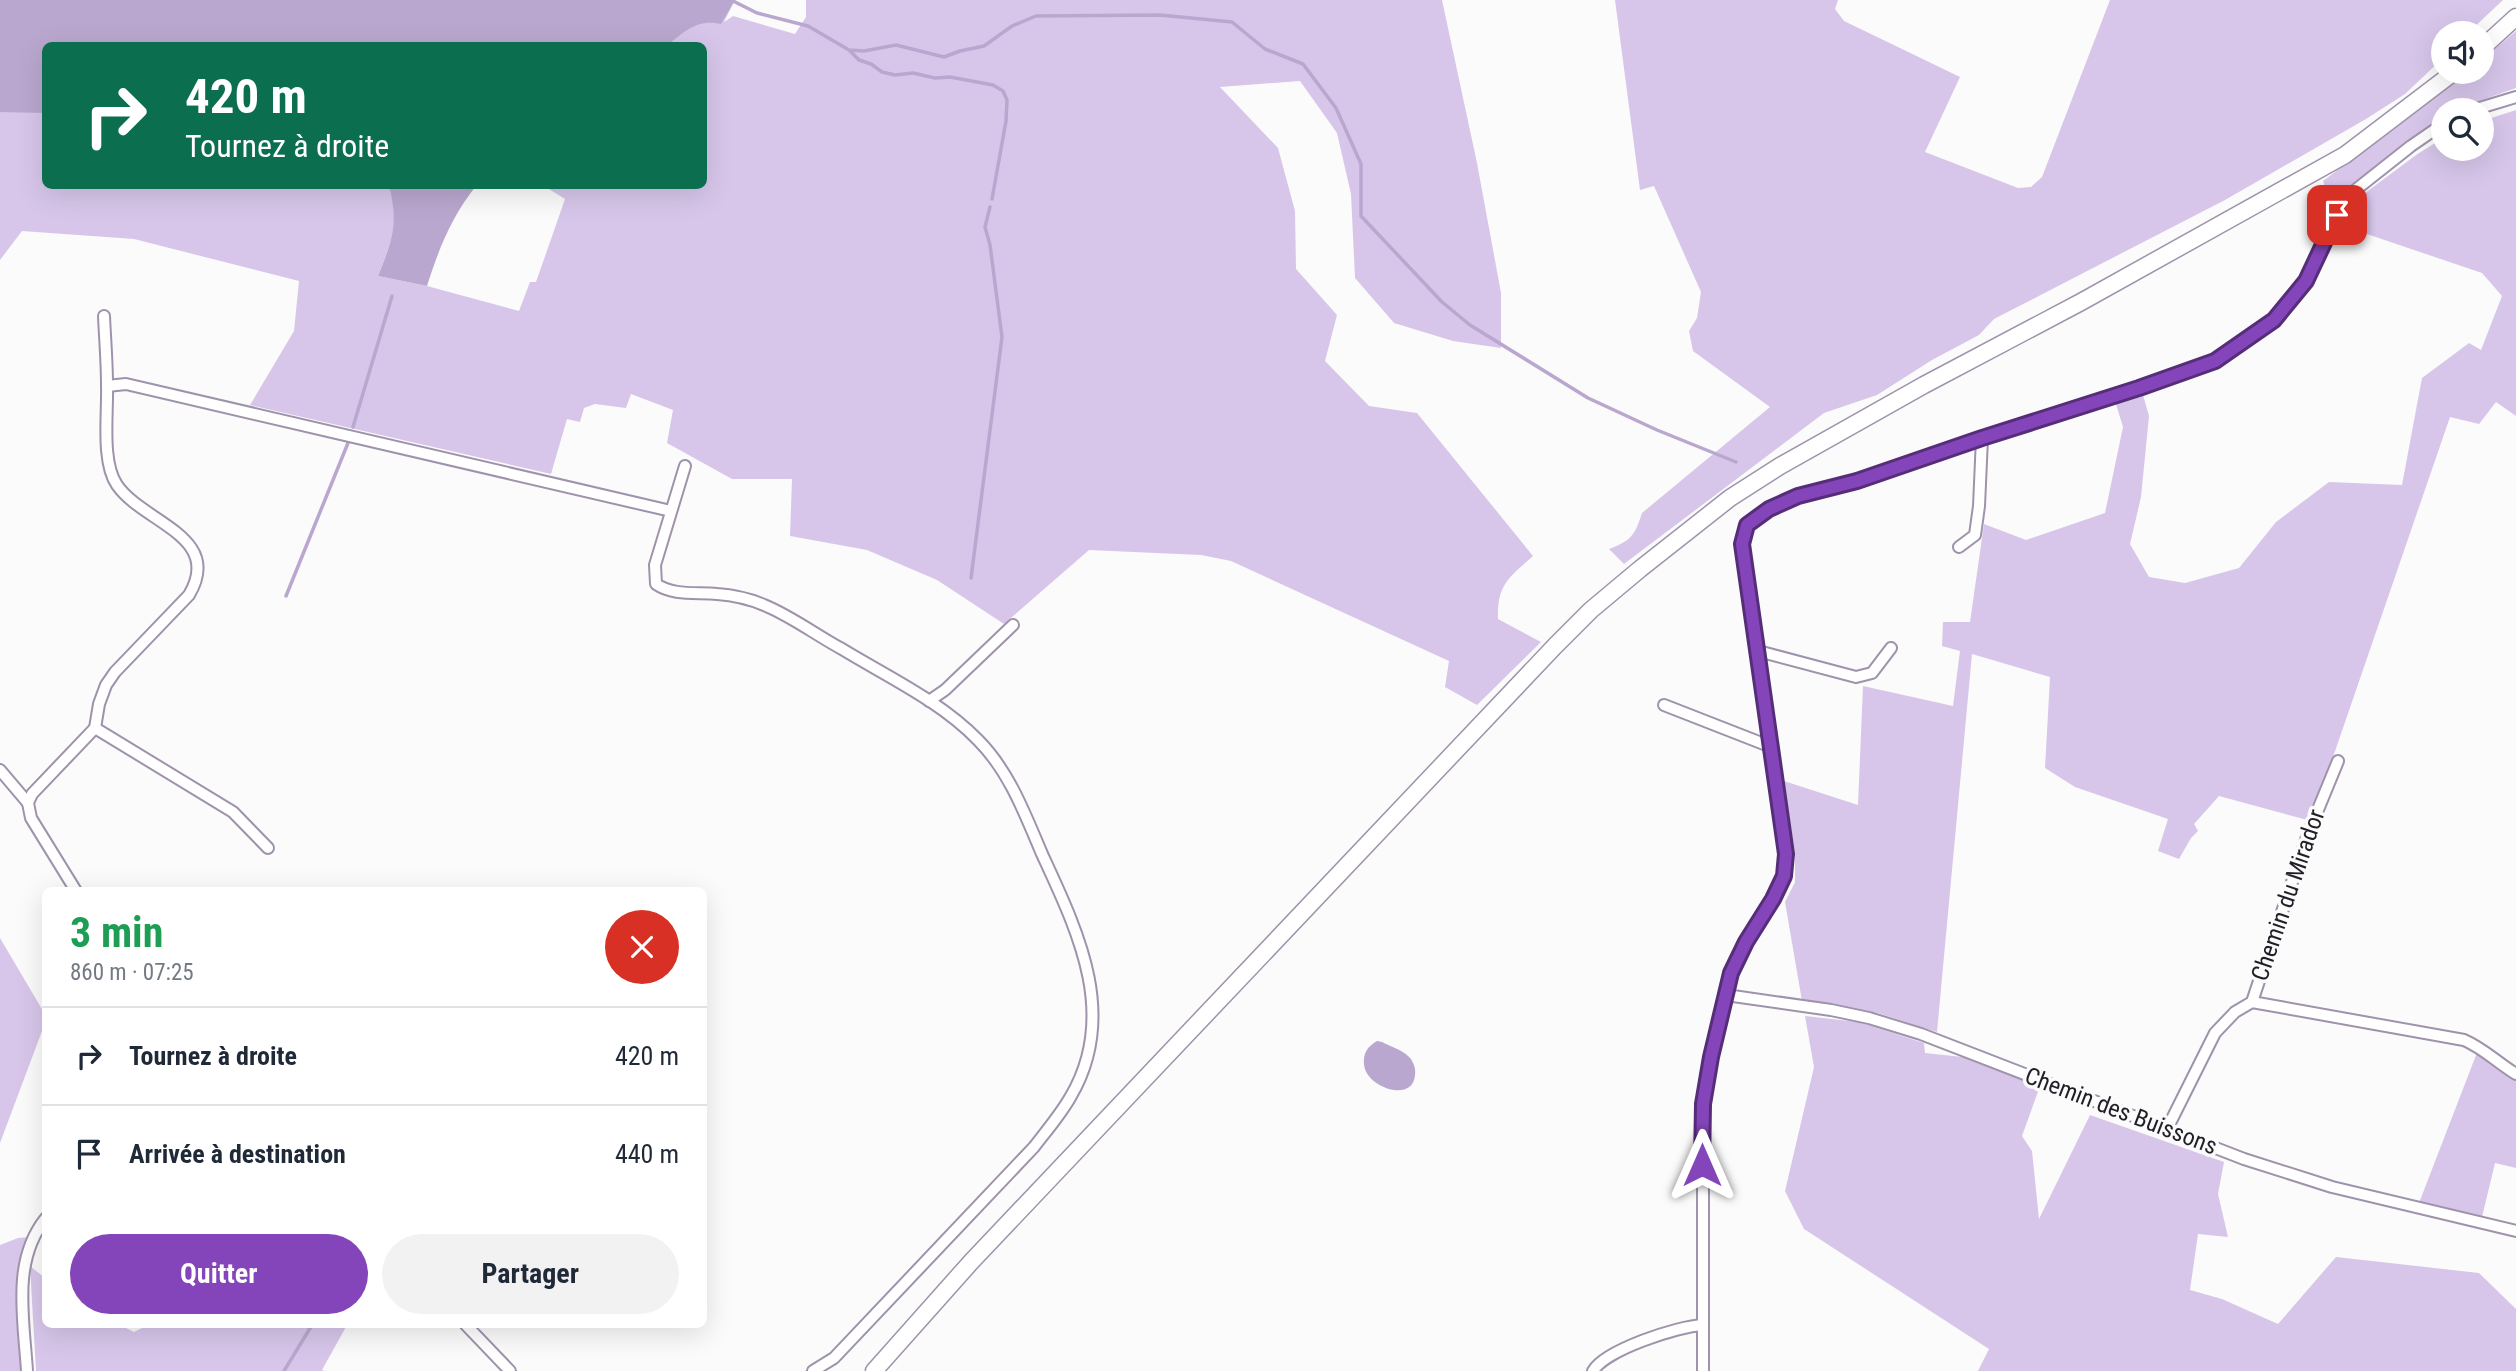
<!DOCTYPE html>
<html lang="fr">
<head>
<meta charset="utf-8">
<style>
	body { margin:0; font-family:"Roboto Condensed",sans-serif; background:#f2f2f3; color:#1f2937; height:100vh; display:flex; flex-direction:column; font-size:26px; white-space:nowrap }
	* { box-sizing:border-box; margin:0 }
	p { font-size:23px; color:#747a83 }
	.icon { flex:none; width:38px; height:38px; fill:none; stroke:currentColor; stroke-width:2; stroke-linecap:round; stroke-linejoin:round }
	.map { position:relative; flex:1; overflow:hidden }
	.drawer { position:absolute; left:42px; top:887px; width:665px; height:441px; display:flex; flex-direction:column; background:#fff; border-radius:10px; box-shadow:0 7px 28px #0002 }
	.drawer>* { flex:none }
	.hud { position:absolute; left:42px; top:42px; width:665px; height:147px; border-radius:10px; box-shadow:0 7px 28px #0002; background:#0b6e4f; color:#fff; overflow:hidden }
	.fabs { position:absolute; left:2431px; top:21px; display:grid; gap:14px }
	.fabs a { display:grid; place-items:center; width:63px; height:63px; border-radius:50%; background:#fff; box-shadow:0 7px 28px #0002; font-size:35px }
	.pin { position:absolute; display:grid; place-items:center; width:60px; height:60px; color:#fff; margin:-30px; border-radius:14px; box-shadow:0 4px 10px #0006 }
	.me { position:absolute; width:77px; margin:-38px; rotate:0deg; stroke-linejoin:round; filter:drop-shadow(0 0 5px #0008) }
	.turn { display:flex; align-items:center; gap:24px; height:147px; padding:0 28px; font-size:32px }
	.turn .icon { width:91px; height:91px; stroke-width:2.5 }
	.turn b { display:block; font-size:49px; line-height:60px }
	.round { display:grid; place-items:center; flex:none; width:74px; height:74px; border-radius:37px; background:#f2f2f3 }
	.overview { display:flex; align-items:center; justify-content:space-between; height:119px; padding:0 28px }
	h1 { font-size:42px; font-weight:700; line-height:52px; color:#1e9e55 }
	.primary-button { display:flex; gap:14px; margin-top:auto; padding:14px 28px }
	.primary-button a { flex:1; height:80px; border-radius:42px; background:#8545ba; color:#fff; font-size:28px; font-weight:700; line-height:80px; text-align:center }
	.primary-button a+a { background:#f2f2f3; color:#1f2937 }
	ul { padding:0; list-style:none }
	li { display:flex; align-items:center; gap:21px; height:98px; padding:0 28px; border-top:2px solid #e0e1e3 }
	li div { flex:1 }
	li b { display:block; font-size:26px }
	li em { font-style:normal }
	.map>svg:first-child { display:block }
	.green { fill:#d7c6ea }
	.water { fill:#baa7cf }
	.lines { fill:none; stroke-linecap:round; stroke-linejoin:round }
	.stream { stroke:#baa7cf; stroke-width:3.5 }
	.minor-casing { stroke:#9f93ab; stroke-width:14 }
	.secondary-casing { stroke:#9f93ab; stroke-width:19 }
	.minor { stroke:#fff; stroke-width:10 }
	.secondary { stroke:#fff; stroke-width:16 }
	.route-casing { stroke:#562d79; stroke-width:18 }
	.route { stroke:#8545ba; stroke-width:12 }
	.labels { text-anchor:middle; stroke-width:7; stroke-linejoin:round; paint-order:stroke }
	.street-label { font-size:24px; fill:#221e27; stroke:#fbfbfb }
</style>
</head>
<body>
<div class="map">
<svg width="2516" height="1371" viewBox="0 0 2516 1371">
	<rect width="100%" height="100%" fill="#fbfbfb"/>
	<!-- green -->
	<g class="green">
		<path d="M 0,0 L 735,0 L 724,22 L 733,16 L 795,34 L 806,17 L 806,0 L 1442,0 L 1477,163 L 1501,293 L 1501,348 L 1453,341 L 1394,323 L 1355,278 L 1351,194 L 1337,133 L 1300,81 L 1220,87 L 1278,148 L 1295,211 L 1296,269 L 1337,315 L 1325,361 L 1369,406 L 1417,413 L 1533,556 C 1509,578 1497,584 1498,619 L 1541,642 L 1477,705 L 1445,687 L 1449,661 L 1231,561 L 1201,555 L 1089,550 L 1004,624 L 937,580 L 867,550 L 790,536 L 792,479 L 732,479 L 667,443 L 673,410 L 631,394 L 626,408 L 595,404 L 584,408 L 580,422 L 567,419 L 551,474 L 250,405 L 294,331 L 299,281 L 134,239 L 22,231 L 0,260 L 0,102 L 45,97 L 46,186 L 389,186 C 400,224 392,240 378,276 L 427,286 L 519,311 L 530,282 L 536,282 L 565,199 L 544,186 L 704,186 L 704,46 L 46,46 Z"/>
		<path d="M 1615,0 L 1838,0 L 1835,9 L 1844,21 L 1960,77 L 1925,152 L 2018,188 L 2031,187 L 2042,177 L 2110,0 L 2503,0 L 2468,33 L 2443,33 L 2443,58 L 2405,94 L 2366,119 L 2225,200 L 1994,319 L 1979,335 L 1932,360 L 1877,395 L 1824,413 L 1624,564 L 1609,549 C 1631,541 1635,535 1642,513 L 1770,407 L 1693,351 L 1689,331 L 1697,318 L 1701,292 L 1654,186 L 1640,190 Z"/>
		<path d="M 2516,31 L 2516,88 L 2454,110 L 2443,110 L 2443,118 L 2338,194 L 2327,193 L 2323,181 L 2467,72 L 2482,72 L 2482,60 Z"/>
		<path d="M 2516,110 L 2516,416 L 2496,402 L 2479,424 L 2450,417 L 2311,821 L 2219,796 L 2194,824 L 2198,831 L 2191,838 L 2179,859 L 2158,851 L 2168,819 L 2075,787 L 2045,768 L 2050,677 L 1972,654 L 1937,1032 L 1878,1013 L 1802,1001 L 1785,902 L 1795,882 L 1795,853 L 1784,781 L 1858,805 L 1863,686 L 1953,706 L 1960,651 L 1942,646 L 1943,622 L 1970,622 L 1984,524 L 2026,540 L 2105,513 L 2123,427 L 2115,401 L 2143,395 L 2149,416 L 2141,497 L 2130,544 L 2149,577 L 2185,583 L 2239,568 L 2276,522 L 2329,482 L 2402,485 L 2422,378 L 2469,343 L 2481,350 L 2502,296 L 2482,273 L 2355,230 L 2346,220 L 2353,202 L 2416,155 L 2443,138 L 2443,149 L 2482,149 L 2482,121 Z"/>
		<path d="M 0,938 L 46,1016 L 45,1023 L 0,1143 Z"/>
		<path d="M 1805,1016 L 1859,1022 L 1924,1043 L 1925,1053 L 1963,1057 L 2040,1086 L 2022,1136 L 2032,1151 L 2039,1219 L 2090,1115 L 2224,1162 L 2218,1194 L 2228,1237 L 2198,1234 L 2190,1290 L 2222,1299 L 2278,1324 L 2336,1257 L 2479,1273 L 2516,1309 L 2516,1371 L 1978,1371 L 1989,1349 L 1804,1229 L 1785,1191 L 1814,1067 Z"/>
		<path d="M 2478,1050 L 2488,1061 L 2516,1078 L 2516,1168 L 2495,1163 L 2482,1217 L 2419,1203 Z"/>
		<path d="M 29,1237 L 16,1278 L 21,1371 L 0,1371 L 0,1245 L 18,1238 Z"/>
		<path d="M 30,1266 L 45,1278 L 46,1325 L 120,1325 L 134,1332 L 148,1325 L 347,1325 L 322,1370 L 324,1371 L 36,1371 Z"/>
	</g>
	<!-- water -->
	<g class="water">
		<path d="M 0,0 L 735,0 L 721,24 C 697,19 685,31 668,45 L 46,46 L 45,113 L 0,112 Z"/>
		<path d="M 389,186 L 476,186 C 452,216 439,248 427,286 L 378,276 C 392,241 399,224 389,186 Z"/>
		<path d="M 1377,1041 L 1382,1042 C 1391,1047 1404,1050 1411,1059 C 1414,1064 1416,1069 1415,1075 C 1413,1104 1365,1087 1364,1064 C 1363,1053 1368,1046 1377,1041 Z"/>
	</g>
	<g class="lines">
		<!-- stream -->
		<g class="stream">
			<path d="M 731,0 L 757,13 L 808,26 L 849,50 L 864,51 L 896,45 L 944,57 L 960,51 L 984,46 L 1012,26 L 1036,16 L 1160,15 L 1232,22 L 1265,49 L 1303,64 L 1336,108 L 1361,164 L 1361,216 L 1442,302 L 1470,325 L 1588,398 L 1657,430 L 1736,462"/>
			<path d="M 850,51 L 859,60 L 871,64 L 882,72 L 895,75 L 913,73 L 935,78 L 950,77 L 993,85 L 1003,91 L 1007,100 L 1006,121 L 992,199"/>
			<path d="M 353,427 L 392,296"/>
			<path d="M 971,578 L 1002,337 L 990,245 L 985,227 L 990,207"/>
			<path d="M 286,596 L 348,443"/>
			<path d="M 284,1371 L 312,1325"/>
		</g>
		<!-- minor casing -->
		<g class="minor-casing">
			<g id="minor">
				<path d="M 2473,110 L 2516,97"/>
				<path d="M 107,386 L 126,384 L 671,511"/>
				<path d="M 685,466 L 655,565 L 656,584 C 673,596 697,592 717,594 C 731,595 750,599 764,605 C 791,616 816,635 842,649 C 888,677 940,701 978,740 C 1009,771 1025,814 1042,854 C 1077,930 1119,1014 1071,1096 C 1061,1114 1047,1130 1034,1147 L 834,1358 L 813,1371"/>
				<path d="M 1959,547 L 1975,535 L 1979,506 L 1982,438"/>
				<path d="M 1758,651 L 1856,677 L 1872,673 L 1891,648"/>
				<path d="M 929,701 L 945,690 L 1013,625"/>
				<path d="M 1664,705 L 1769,746"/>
				<path d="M 95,728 L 233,812 L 268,848"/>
				<path d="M 0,770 L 28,803"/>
				<path d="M 76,891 L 31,818 L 28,803 L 32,794 L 95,728 L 99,704 L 106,685 L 115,672 L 189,595 C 224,536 143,523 117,485 C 101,462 108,413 107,385 C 107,362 105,339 104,316"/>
				<path d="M 1726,995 L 1831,1010 L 1869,1018 L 1921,1034 L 2244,1159 L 2332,1187 L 2516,1231"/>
				<path d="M 2252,1002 L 2464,1040 C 2483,1048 2498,1063 2516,1074"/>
				<path d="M 2167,1129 L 2215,1033 L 2235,1012 L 2252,1002 L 2308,834 L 2338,761"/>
				<path d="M 466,1325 L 510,1371"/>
				<path d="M 27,1371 C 24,1320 11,1261 46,1218"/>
				<path d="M 1593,1371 C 1605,1350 1678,1326 1703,1325"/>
				<path d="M 1703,1371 L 1703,1104 L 1711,1057 L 1732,973 L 1746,942 L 1773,899 L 1784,876 L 1786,854 L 1742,544 L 1747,525 L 1769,509 L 1798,496 L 1857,481 L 1982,438 L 2139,388 L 2215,361 L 2274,320 L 2306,281 L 2344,199 L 2411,146 L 2443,124"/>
			</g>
		</g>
		<!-- secondary casing -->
		<g class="secondary-casing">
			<g id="secondary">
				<path d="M 2482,48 L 2516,17"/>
				<path d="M 874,1371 L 971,1262 L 1555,646 L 1591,610 L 1640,569 L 1730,498 L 1780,466 L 1924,385 L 2081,302 L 2345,155 L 2454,72"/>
			</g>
		</g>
		<!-- minor -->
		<use href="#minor" class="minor"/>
		<!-- secondary -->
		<use href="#secondary" class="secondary"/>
	</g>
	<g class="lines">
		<!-- route casing -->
		<g class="route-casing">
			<path id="route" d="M 1702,1165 L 1703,1104 L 1711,1057 L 1731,973 L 1746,942 L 1773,899 L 1784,876 L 1786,854 L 1742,544 L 1747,525 L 1769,509 L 1798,496 L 1857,481 L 1982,438 L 2139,388 L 2215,361 L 2274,320 L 2306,281 L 2337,215"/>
		</g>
		<!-- route -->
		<use href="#route" class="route"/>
	</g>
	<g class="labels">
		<!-- street labels -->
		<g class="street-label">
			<text transform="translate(2288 895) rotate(-71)" y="8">Chemin du Mirador</text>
			<text transform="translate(2121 1111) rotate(21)" y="8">Chemin des Buissons</text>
		</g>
	</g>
</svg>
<div class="fabs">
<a><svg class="icon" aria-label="sound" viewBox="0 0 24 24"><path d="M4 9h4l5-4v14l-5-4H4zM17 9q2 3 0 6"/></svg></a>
<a><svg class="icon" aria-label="search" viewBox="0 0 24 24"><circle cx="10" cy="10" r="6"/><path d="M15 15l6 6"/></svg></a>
</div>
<div class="pin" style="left:2337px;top:215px;background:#d93025"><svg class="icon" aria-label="arrive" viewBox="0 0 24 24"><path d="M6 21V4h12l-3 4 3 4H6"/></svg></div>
<svg class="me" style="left:1702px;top:1165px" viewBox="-20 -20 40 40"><path d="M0-17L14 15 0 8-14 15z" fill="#8545ba" stroke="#fff" stroke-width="4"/></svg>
<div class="hud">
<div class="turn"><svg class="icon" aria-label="right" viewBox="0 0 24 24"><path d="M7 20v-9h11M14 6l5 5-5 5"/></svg><div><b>420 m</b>Tournez à droite</div></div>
</div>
<section class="drawer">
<div class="overview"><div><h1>3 min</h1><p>860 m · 07:25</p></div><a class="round" style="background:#d93025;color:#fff"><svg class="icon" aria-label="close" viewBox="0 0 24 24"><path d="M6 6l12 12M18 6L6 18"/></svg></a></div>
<ul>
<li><svg class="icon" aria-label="right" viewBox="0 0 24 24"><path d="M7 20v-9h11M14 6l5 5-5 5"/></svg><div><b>Tournez à droite</b></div><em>420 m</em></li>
<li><svg class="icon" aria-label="arrive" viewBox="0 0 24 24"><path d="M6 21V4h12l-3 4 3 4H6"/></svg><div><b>Arrivée à destination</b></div><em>440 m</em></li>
</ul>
<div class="primary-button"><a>Quitter</a><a>Partager</a></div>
</section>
</div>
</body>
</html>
